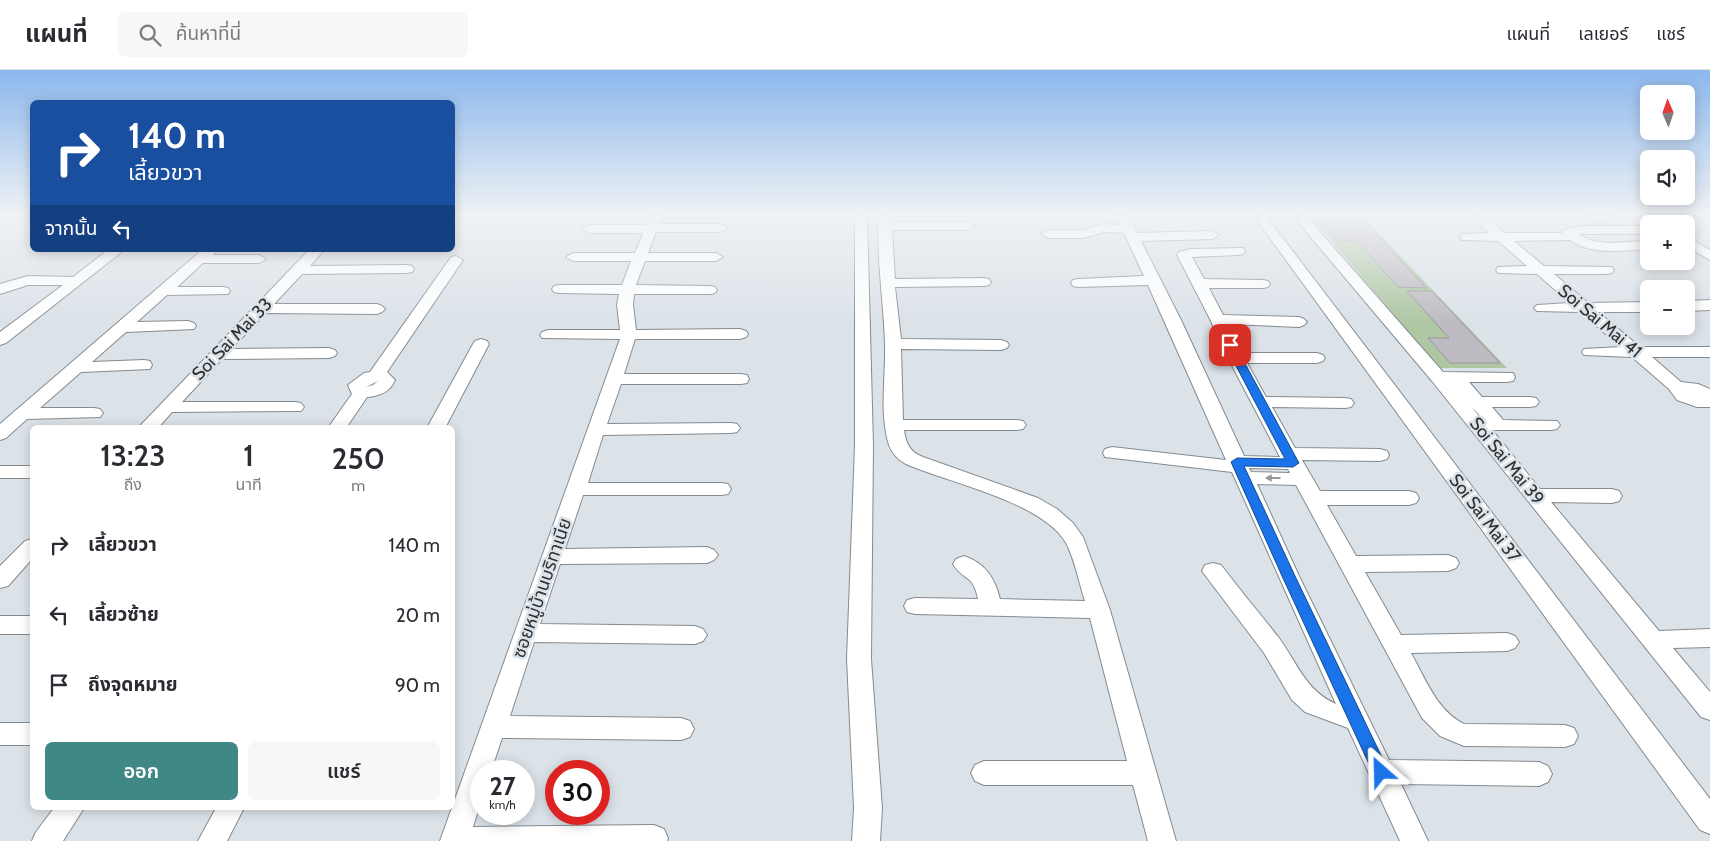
<!DOCTYPE html>
<html lang="th">
<head>
<meta charset="utf-8">
<style>
	body { margin:0; font-family:Cabin,"Noto Sans Thai",sans-serif; background:#f7f7f7; color:#2b2b33; height:100vh; display:flex; flex-direction:column; font-size:19px; white-space:nowrap }
	* { box-sizing:border-box; margin:0 }
	p { font-size:16px; color:#7c7c81 }
	.icon { flex:none; width:28px; height:28px; fill:none; stroke:currentColor; stroke-width:2; stroke-linecap:round; stroke-linejoin:round }
	.map { position:relative; flex:1; overflow:hidden }
	.sheet { position:absolute; left:30px; top:355px; width:425px; height:385px; display:flex; flex-direction:column; background:#fff; border-radius:8px; box-shadow:0 2px 12px #0003 }
	.sheet>* { flex:none }
	.banner { position:absolute; left:30px; top:30px; width:425px; height:152px; border-radius:8px; box-shadow:0 2px 12px #0003; background:#1a4fa0; color:#fff; overflow:hidden }
	.needle { width:32px; rotate:358deg }
	.tools { position:absolute; left:1640px; top:15px; display:grid; gap:10px }
	.tools a { display:grid; place-items:center; width:55px; height:55px; border-radius:8px; background:#fff; box-shadow:0 2px 12px #0003; font-size:25px }
	.speed { position:absolute; left:470px; top:690px; display:flex; gap:10px; font-size:25px; font-weight:700; text-align:center }
	.speed>* { display:grid; place-content:center; width:65px; height:65px; border-radius:50%; background:#fff; box-shadow:0 2px 12px #0003; line-height:1 }
	.speed small { font-size:12px; font-weight:400 }
	.speed .limit { border:8px solid #d22; background:#fff; color:#111 }
	.pin { position:absolute; display:grid; place-items:center; width:42px; height:42px; color:#fff; margin:-21px; border-radius:10px; box-shadow:0 2px 8px #0006 }
	.me { position:absolute; width:55px; margin:-28px; rotate:335deg; stroke-linejoin:round; filter:drop-shadow(0 0 4px #0008) }
	.turn { display:flex; align-items:center; gap:18px; height:105px; padding:0 15px; font-size:22px }
	.turn .icon { width:65px; height:65px; stroke-width:2.5 }
	.turn b { display:block; font-size:35px; line-height:42px }
	.then { display:flex; align-items:center; height:48px; padding:0 15px; background:#0003; gap:10px; font-size:19px }
	.eta { display:flex; justify-content:space-evenly; align-items:center; height:85px; text-align:center }
	.eta b { font-size:30px; font-weight:600; line-height:35px }
	.primary-button { display:flex; gap:10px; margin-top:auto; padding:10px 15px }
	.primary-button a { flex:1; height:58px; border-radius:8px; background:#408886; color:#fff; font-size:20px; font-weight:600; line-height:58px; text-align:center }
	.primary-button a+a { background:#f7f7f7; color:#2b2b33 }
	ul { padding:0; list-style:none }
	li { display:flex; align-items:center; gap:15px; height:70px; padding:0 15px }
	li div { flex:1 }
	li b { display:block; font-size:19px }
	li em { font-style:normal }
	header { display:flex; align-items:center; gap:30px; box-sizing:border-box; height:70px; padding:0 25px; background:#fff; border-bottom:1px solid #e1e1e2 }
	header strong { font-size:24px }
	nav { display:flex; gap:28px; margin-inline-start:auto; font-size:18px }
	.search { width:350px; height:45px; background:#f7f7f7; display:flex; align-items:center; gap:12px; box-sizing:border-box; padding:0 18px; border-radius:8px; color:#7c7c81; font-size:19px }
	.map>svg:first-child { display:block }
	.green { fill:#aec6a2 }
	.building { fill:#bebac1; stroke:#9a969d }
	.lines { fill:none; stroke-linecap:round; stroke-linejoin:round }
	.minor-casing { stroke:#848b90; stroke-width:2 }
	.minor { fill:#fff; fill-rule:evenodd }
	.oneway { fill:#969899 }
	.route { fill:#1a73e8; stroke:#114b97 }
	.labels { text-anchor:middle; stroke-width:5; stroke-linejoin:round; paint-order:stroke }
	.street-label { font-size:18px; fill:#2e3133; stroke:#dbe2e8 }
</style>
</head>
<body>
<header>
<strong>แผนที่</strong>
<div class="search"><svg class="icon" aria-label="search" viewBox="0 0 24 24"><circle cx="10" cy="10" r="6"/><path d="M15 15l6 6"/></svg>ค้นหาที่นี่</div>
<nav><a>แผนที่</a><a>เลเยอร์</a><a>แชร์</a></nav>
</header>
<div class="map">
<svg width="1710" height="771" viewBox="0 0 1710 771">
	<rect width="100%" height="100%" fill="#dbe2e8"/>
	<!-- green -->
	<path class="green" d="M 1310,146 L 1362,146 L 1507,298 L 1439,298 Z"/>
	<!-- building -->
	<g class="building">
		<path d="M 1330,146 L 1360,146 L 1426,218 L 1398,217 L 1357,171 L 1337,171 L 1320,149 L 1332,150 Z"/>
		<path d="M 1407,221 L 1432,221 L 1500,293 L 1450,293 L 1428,268 L 1449,268 Z"/>
	</g>
	<g class="lines">
		<!-- minor casing -->
		<g class="minor-casing">
			<g id="minor">
				<path d="M 650,146 L 662,146 L 659,154 L 721,154 L 728,158 L 721,162 L 656,162 L 648,183 L 716,183 L 723,187 L 716,191 L 645,191 L 636,215 L 710,216 L 715,217 L 717,220 L 715,223 L 710,224 L 634,224 L 633,235 L 636,260 L 740,259 L 746,261 L 748,264 L 746,267 L 740,269 L 635,269 L 624,304 L 741,304 L 747,305 L 749,309 L 747,313 L 741,314 L 621,314 L 607,354 L 731,353 L 737,354 L 740,358 L 737,362 L 731,363 L 603,365 L 588,413 L 721,413 L 728,414 L 731,419 L 728,424 L 721,425 L 583,425 L 565,479 L 707,477 L 714,480 L 718,485 L 714,490 L 707,493 L 560,494 L 540,554 L 695,556 L 703,559 L 707,565 L 703,571 L 695,574 L 534,572 L 510,646 L 681,648 L 690,651 L 694,659 L 690,667 L 681,670 L 502,668 L 491,701 L 481,701 L 481,731 L 473,757 L 654,755 L 664,759 L 668,768 L 667,771 L 440,771 L 620,269 L 542,268 L 540,265 L 542,262 L 548,260 L 620,260 L 617,235 L 619,224 L 559,223 L 554,222 L 552,219 L 554,216 L 559,215 L 622,215 L 631,191 L 573,191 L 566,187 L 573,183 L 635,183 L 643,163 L 590,163 L 583,159 L 590,155 L 646,155 Z"/>
				<path d="M 855,146 L 867,146 L 873,375 L 871,589 L 882,738 L 880,771 L 852,771 L 854,738 L 847,589 L 855,375 Z"/>
				<path d="M 879,146 L 891,146 L 892,152 L 968,152 L 975,156 L 968,160 L 892,160 L 895,209 L 984,208 L 989,209 L 991,212 L 989,215 L 984,216 L 895,217 L 901,269 L 1001,270 L 1007,272 L 1009,275 L 1007,278 L 1001,280 L 901,279 L 903,350 L 1017,350 L 1023,351 L 1026,355 L 1023,359 L 1017,360 L 904,360 C 906,374 910,382 923,387 L 1038,428 L 1057,439 L 1073,453 L 1083,467 L 1110,540 L 1176,771 L 1148,771 L 1133,715 L 984,715 L 975,711 L 971,703 L 975,695 L 984,691 L 1127,691 L 1090,548 L 915,544 L 907,542 L 904,536 L 907,530 L 915,528 L 978,529 C 973,503 963,511 953,494 L 956,489 L 964,486 C 985,493 995,508 1000,529 L 1085,531 C 1079,513 1075,490 1066,473 C 1043,432 949,413 906,394 C 898,390 892,383 889,375 C 879,343 886,307 885,275 C 884,232 876,188 879,146 Z"/>
				<path d="M 1116,146 L 1128,146 L 1137,163 L 1212,161 L 1219,165 L 1212,169 L 1141,171 L 1181,250 L 1244,386 L 1280,387 L 1228,288 L 1210,249 L 1177,185 L 1179,182 L 1191,179 L 1243,178 L 1245,181 L 1243,184 L 1238,185 L 1192,187 L 1204,209 L 1263,210 L 1268,211 L 1270,214 L 1268,217 L 1263,218 L 1209,218 L 1223,245 L 1299,247 L 1304,249 L 1307,252 L 1304,255 L 1299,257 L 1228,254 L 1242,283 L 1317,283 L 1323,285 L 1325,288 L 1323,291 L 1317,293 L 1247,293 L 1266,327 L 1345,328 L 1351,329 L 1354,333 L 1351,337 L 1345,338 L 1272,337 L 1295,378 L 1380,379 L 1387,381 L 1389,385 L 1387,389 L 1380,391 L 1302,390 L 1320,421 L 1409,421 L 1416,423 L 1419,428 L 1416,433 L 1409,435 L 1327,435 L 1356,486 L 1448,485 L 1456,488 L 1459,493 L 1456,498 L 1448,501 L 1365,502 L 1401,565 L 1507,563 L 1515,566 L 1519,572 L 1515,578 L 1507,581 L 1411,583 C 1425,608 1437,641 1464,654 L 1565,655 L 1574,658 L 1578,666 L 1574,674 L 1565,677 L 1464,676 L 1440,666 L 1422,648 L 1296,415 L 1257,414 L 1299,506 L 1389,690 L 1539,692 L 1548,696 L 1552,704 L 1548,712 L 1539,716 L 1401,714 L 1428,771 L 1400,771 L 1348,658 L 1305,642 L 1292,630 L 1264,583 L 1202,501 L 1205,495 L 1213,493 L 1221,495 C 1240,520 1260,544 1279,568 C 1297,593 1306,621 1336,634 L 1232,402 L 1105,387 L 1103,383 L 1105,379 L 1112,377 L 1226,390 L 1148,215 L 1078,217 L 1073,216 L 1071,213 L 1073,210 L 1078,209 L 1144,206 L 1124,163 L 1104,162 L 1084,168 L 1048,168 L 1041,164 L 1048,160 L 1083,160 L 1103,154 L 1120,155 ZM 1249,398 L 1288,399 L 1290,403 L 1251,402 Z"/>
				<path d="M 1254,146 L 1266,146 L 1710,729 L 1710,764 L 1700,760 Z"/>
				<path d="M 1293,146 L 1306,146 L 1443,302 L 1513,303 L 1515,307 L 1513,311 L 1507,312 L 1469,312 L 1482,327 L 1530,327 L 1536,328 L 1539,332 L 1536,336 L 1530,337 L 1492,337 L 1503,350 L 1557,351 L 1560,355 L 1557,359 L 1551,360 L 1492,360 L 1540,419 L 1612,419 L 1619,421 L 1622,426 L 1619,431 L 1612,433 L 1551,432 L 1659,561 L 1710,559 L 1710,577 L 1673,578 L 1710,622 L 1710,650 L 1701,647 L 1432,311 ZM 1471,336 L 1484,350 L 1482,350 Z"/>
				<path d="M 1471,146 L 1484,146 L 1505,163 L 1562,163 L 1564,160 L 1580,156 L 1649,156 L 1649,164 L 1579,164 C 1597,178 1627,171 1649,171 L 1649,179 C 1624,180 1591,186 1570,170 L 1514,171 L 1544,196 L 1612,197 L 1614,200 L 1612,203 L 1607,204 L 1554,204 L 1588,233 L 1649,232 L 1649,242 L 1598,242 L 1640,277 L 1710,277 L 1710,287 L 1652,287 L 1681,312 L 1698,314 L 1710,319 L 1710,337 L 1697,337 L 1677,330 L 1669,319 L 1632,287 L 1584,285 L 1582,282 L 1584,279 L 1621,277 L 1580,242 L 1537,241 L 1534,238 L 1537,235 L 1570,233 L 1537,204 L 1498,203 L 1496,200 L 1498,197 L 1527,196 L 1498,171 L 1462,170 L 1460,167 L 1462,164 L 1489,163 Z"/>
				<path d="M 1584,146 L 1620,146 C 1614,153 1595,151 1585,149 Z"/>
				<path d="M 1662,146 L 1676,146 L 1687,154 L 1671,154 Z"/>
				<path d="M 1686,166 L 1710,180 L 1710,190 L 1686,176 Z"/>
				<path d="M 108,180 L 124,180 L 6,273 L 0,275 L 0,262 L 63,215 L 28,215 L 0,224 L 0,214 L 28,206 L 73,207 Z"/>
				<path d="M 202,180 L 217,180 L 213,185 L 259,185 L 266,189 L 259,193 L 203,193 L 177,217 L 223,217 L 228,218 L 230,221 L 228,224 L 167,225 L 137,252 L 188,251 L 194,253 L 196,256 L 194,259 L 126,262 L 92,292 L 144,290 L 150,291 L 152,295 L 150,299 L 81,302 L 40,338 L 94,338 L 100,339 L 103,343 L 100,347 L 27,349 L 6,368 L 0,370 L 0,354 Z"/>
				<path d="M 309,180 L 324,180 L 310,196 L 407,195 L 412,196 L 414,199 L 412,202 L 407,203 L 302,204 L 274,234 L 377,234 L 382,236 L 385,239 L 382,242 L 377,244 L 266,243 L 231,279 L 329,278 L 335,280 L 337,283 L 335,286 L 329,288 L 222,289 L 182,332 L 295,332 L 301,333 L 304,337 L 301,341 L 172,342 L 158,358 L 138,358 Z"/>
				<path d="M 456,186 L 463,190 L 387,302 L 395,310 C 390,322 380,326 367,327 L 346,358 L 328,358 L 352,324 L 348,315 L 364,303 L 370,302 L 451,187 ZM 378,311 L 373,315 L 366,317 Z"/>
				<path d="M 1710,230 L 1710,240 L 1686,241 L 1686,231 Z"/>
				<path d="M 481,269 L 487,271 L 489,274 L 445,358 L 427,358 L 473,274 L 475,271 Z"/>
				<rect x="0" y="396" width="32" height="12"/>
				<path d="M 32,469 L 32,489 L 8,516 L 0,518 L 0,496 L 25,471 Z"/>
				<rect x="0" y="546" width="32" height="18"/>
				<rect x="0" y="653" width="32" height="22"/>
				<path d="M 54,738 L 84,738 L 63,771 L 32,771 L 36,762 Z"/>
				<path d="M 216,738 L 244,738 L 227,771 L 198,771 Z"/>
			</g>
		</g>
		<!-- minor -->
		<use href="#minor" class="minor"/>
	</g>
	<!-- one-way arrows -->
	<defs><path id="oneway-solid" d="M-6-.8H1V-3.2L6.5 0L1 3.2V.8H-6Z" transform="scale(1.25)"/></defs>
	<use class="oneway" href="#oneway-solid" transform="translate(1273 408) rotate(-180)"/>
	<!-- sky -->
	<linearGradient id="sky" x2="0" y2="1"><stop stop-color="#8bb7ec"/><stop offset="0.57" stop-color="#eff2f5"/><stop offset="1" stop-color="#eff2f5" stop-opacity="0"/></linearGradient>
	<rect width="1710" height="254" fill="url(#sky)"/>
	<!-- route -->
	<path class="route" d="M 1230,272 L 1235,275 L 1299,393 L 1293,397 L 1244,396 L 1295,506 L 1389,702 L 1387,707 L 1381,709 L 1375,707 L 1282,506 L 1231,392 L 1237,388 L 1285,389 L 1225,275 Z"/>
	<g class="labels">
		<!-- street labels -->
		<g class="street-label">
			<text transform="translate(1600 251) rotate(40)" y="6">Soi Sai Mai 41</text>
			<text transform="translate(232 269) rotate(-46)" y="6">Soi Sai Mai 33</text>
			<text transform="translate(1507 391) rotate(51)" y="6">Soi Sai Mai 39</text>
			<text transform="translate(1485 448) rotate(53)" y="6">Soi Sai Mai 37</text>
			<text transform="translate(542 518) rotate(-71)" y="6">ซอยหมู่บ้านบริทาเนีย</text>
		</g>
	</g>
</svg>
<div class="tools">
<a><svg class="needle" viewBox="-14 -14 28 28"><path d="M0-13l5 13h-10z" fill="#e53935"/><path d="M0 13l5-13h-10z" fill="#7c7c81"/></svg></a>
<a><svg class="icon" aria-label="sound" viewBox="0 0 24 24"><path d="M4 9h4l5-4v14l-5-4H4zM17 9q2 3 0 6"/></svg></a>
<a>+</a>
<a>−</a>
</div>
<div class="speed"><div>27<small>km/h</small></div><div class="limit">30</div></div>
<div class="pin" style="left:1230px;top:275px;background:#d93025"><svg class="icon" aria-label="arrive" viewBox="0 0 24 24"><path d="M6 21V4h12l-3 4 3 4H6"/></svg></div>
<svg class="me" style="left:1381px;top:702px" viewBox="-20 -20 40 40"><path d="M0-17L14 15 0 8-14 15z" fill="#1a73e8" stroke="#fff" stroke-width="4"/></svg>
<div class="banner">
<div class="turn"><svg class="icon" aria-label="right" viewBox="0 0 24 24"><path d="M7 20v-9h11M14 6l5 5-5 5"/></svg><div><b>140 m</b>เลี้ยวขวา</div></div>
<div class="then">จากนั้น<svg class="icon" aria-label="left" viewBox="0 0 24 24"><path d="M17 20v-9H6M10 6l-5 5 5 5"/></svg></div>
</div>
<section class="sheet">
<div class="eta">
<div><b>13:23</b><p>ถึง</p></div>
<div><b>1</b><p>นาที</p></div>
<div><b>250</b><p>m</p></div>
</div>
<ul>
<li><svg class="icon" aria-label="right" viewBox="0 0 24 24"><path d="M7 20v-9h11M14 6l5 5-5 5"/></svg><div><b>เลี้ยวขวา</b></div><em>140 m</em></li>
<li><svg class="icon" aria-label="left" viewBox="0 0 24 24"><path d="M17 20v-9H6M10 6l-5 5 5 5"/></svg><div><b>เลี้ยวซ้าย</b></div><em>20 m</em></li>
<li><svg class="icon" aria-label="arrive" viewBox="0 0 24 24"><path d="M6 21V4h12l-3 4 3 4H6"/></svg><div><b>ถึงจุดหมาย</b></div><em>90 m</em></li>
</ul>
<div class="primary-button"><a>ออก</a><a>แชร์</a></div>
</section>
</div>
</body>
</html>
